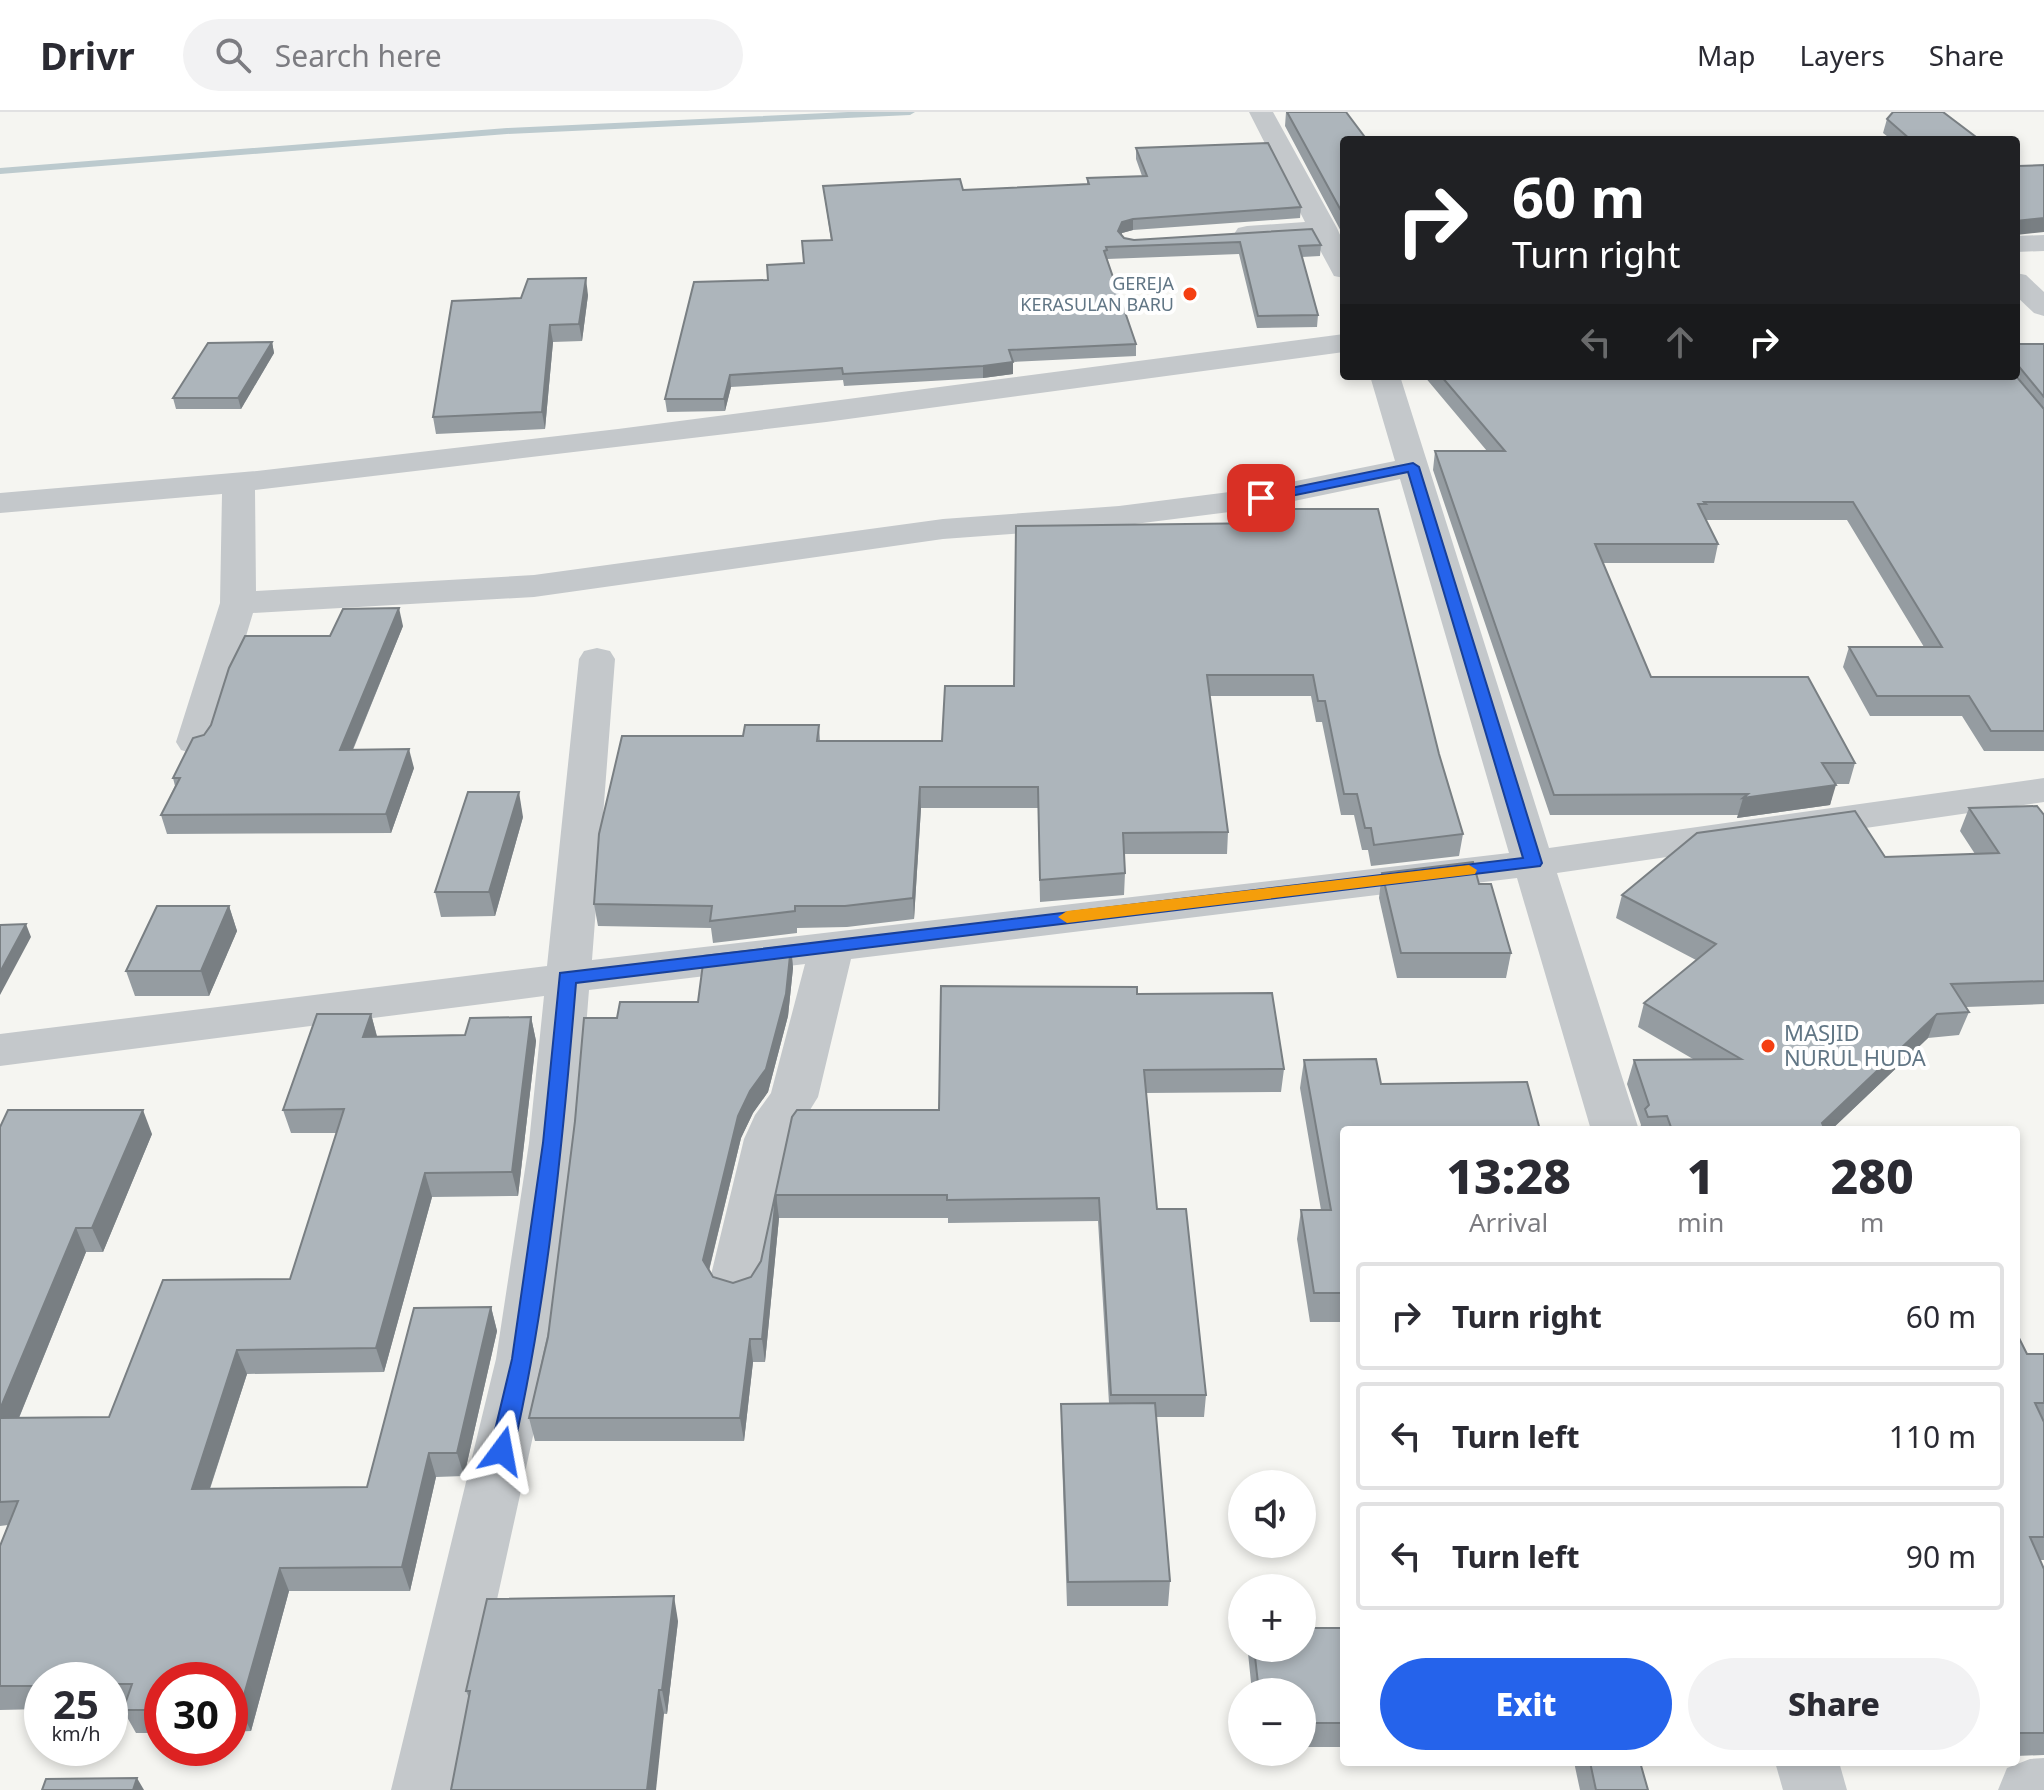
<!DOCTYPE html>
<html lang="en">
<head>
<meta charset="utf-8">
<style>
	body { margin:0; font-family:"Noto Sans",sans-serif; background:#f2f2f3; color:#2b2b33; height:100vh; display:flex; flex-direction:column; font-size:30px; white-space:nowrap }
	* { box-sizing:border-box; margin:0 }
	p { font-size:26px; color:#7c7c81 }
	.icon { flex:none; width:44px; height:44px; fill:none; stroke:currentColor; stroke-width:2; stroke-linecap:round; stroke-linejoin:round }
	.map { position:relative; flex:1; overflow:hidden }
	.details { position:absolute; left:1340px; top:1014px; width:680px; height:640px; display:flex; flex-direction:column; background:#fff; border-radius:8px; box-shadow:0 4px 12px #0003 }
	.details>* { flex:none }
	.hud { position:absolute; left:1340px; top:24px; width:680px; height:244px; border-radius:8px; box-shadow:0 4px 12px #0003; background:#202124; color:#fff; overflow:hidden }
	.buttons { position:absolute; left:1228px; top:1358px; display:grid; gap:16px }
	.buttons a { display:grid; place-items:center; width:88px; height:88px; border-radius:50%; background:#fff; box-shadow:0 4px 12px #0003; font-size:40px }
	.speed { position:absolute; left:24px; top:1550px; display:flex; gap:16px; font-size:40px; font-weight:700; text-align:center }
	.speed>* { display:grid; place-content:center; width:104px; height:104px; border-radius:50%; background:#fff; box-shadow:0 4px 12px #0003; line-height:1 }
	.speed small { font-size:20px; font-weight:400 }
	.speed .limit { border:12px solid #d22; background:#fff; color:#111 }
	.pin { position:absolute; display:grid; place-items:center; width:68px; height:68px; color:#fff; margin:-34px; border-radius:16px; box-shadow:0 4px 12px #0006 }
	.me { position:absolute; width:88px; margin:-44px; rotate:13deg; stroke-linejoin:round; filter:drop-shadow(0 0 6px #0008) }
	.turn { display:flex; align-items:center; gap:28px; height:168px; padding:0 40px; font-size:36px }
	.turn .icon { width:104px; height:104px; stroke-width:2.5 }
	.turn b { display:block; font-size:56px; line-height:68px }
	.lanes { display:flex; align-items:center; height:76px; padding:0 40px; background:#0003; justify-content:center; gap:40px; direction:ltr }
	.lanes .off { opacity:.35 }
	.eta { display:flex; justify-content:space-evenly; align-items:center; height:136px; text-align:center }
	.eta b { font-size:48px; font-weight:800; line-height:56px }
	.button { display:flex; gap:16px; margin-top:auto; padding:16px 40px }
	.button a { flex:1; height:92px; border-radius:48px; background:#2563eb; color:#fff; font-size:32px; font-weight:800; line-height:92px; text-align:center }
	.button a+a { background:#f2f2f3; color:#2b2b33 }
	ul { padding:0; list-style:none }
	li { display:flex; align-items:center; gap:24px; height:108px; margin:0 16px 12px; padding:0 24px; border:4px solid #e1e1e2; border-radius:8px }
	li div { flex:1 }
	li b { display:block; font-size:30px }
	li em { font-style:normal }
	header { display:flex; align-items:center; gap:48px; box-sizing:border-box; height:112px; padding:0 40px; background:#fff; border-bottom:2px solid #e1e1e2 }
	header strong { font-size:38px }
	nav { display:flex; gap:44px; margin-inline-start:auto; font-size:28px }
	.search { width:560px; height:72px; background:#f2f2f3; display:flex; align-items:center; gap:20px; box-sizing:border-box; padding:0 28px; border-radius:44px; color:#7c7c81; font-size:30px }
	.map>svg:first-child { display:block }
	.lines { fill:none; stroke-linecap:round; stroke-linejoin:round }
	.stream { fill:#bccace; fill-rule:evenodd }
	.minor { fill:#c4c8cb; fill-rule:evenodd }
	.wall { fill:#959ca1 }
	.shaded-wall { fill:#797f83 }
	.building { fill:#adb5bb; stroke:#797f83; stroke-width:2 }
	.route { fill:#2563eb; stroke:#184099; stroke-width:2 }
	.slow { fill:#f59e0b }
	.poi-dot { fill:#f43f12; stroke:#fff; stroke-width:3 }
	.labels { text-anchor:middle; stroke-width:8; stroke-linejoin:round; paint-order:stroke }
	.far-poi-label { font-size:18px; fill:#617685; stroke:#fff; text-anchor:end }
	.poi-label { font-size:22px; fill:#617685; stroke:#fff; text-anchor:start }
</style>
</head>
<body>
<header>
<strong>Drivr</strong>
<div class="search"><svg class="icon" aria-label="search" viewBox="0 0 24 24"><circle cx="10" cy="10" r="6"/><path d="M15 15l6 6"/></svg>Search here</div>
<nav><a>Map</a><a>Layers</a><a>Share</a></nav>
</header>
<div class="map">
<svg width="2044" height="1678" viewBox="0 0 2044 1678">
	<rect width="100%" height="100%" fill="#f5f5f1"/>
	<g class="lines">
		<!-- stream -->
		<path class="stream" d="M 848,0 L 915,0 L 910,3 L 507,22 L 0,62 L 0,56 L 507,16 Z"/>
		<!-- minor -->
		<g class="minor">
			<path d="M 1249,0 L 1273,0 L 1337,116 L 1344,132 L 1344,166 L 1334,164 L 1313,125 L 1247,130 L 1238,128 L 1234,122 L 1238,116 L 1247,114 L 1305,110 Z"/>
			<path d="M 2044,123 L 2044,139 L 2016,140 L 2016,124 Z"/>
			<path d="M 2016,161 L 2026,163 L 2044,180 L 2044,204 L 2034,201 L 2016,184 Z"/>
			<path d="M 1344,222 L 1344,240 L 826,310 L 255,378 L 256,479 L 534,463 L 943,407 L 1119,394 L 1261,376 L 1395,349 L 1370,264 L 1400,264 L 1549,736 L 2044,666 L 2044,690 L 1557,761 L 1639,1018 L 1591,1018 L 1517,766 L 851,847 L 818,985 L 792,1027 L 761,1171 L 753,1185 L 735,1191 L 717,1185 L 709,1171 L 744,1027 L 755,1003 L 771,981 L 805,852 L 589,878 L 577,1031 L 550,1247 L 455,1678 L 391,1678 L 496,1247 L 529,1031 L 544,884 L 0,954 L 0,922 L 547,854 L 579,547 L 584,539 L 597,536 L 610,539 L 615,547 L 592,848 L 1509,741 L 1400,367 L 1261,396 L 1119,414 L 943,427 L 534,485 L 253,501 L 214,630 L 209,638 L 195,642 L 181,638 L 176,630 L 220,491 L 222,382 L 0,401 L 0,381 L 257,359 L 618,317 Z"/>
			<path d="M 2044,1646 L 2044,1678 L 1998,1678 L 2007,1656 L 2030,1647 Z"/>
			<path d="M 1775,1650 L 1839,1650 L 1847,1678 L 1783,1678 Z"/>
		</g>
	</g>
	<!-- wall -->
	<g class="wall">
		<path d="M 1286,0 L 1346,0 L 1344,28 L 1344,125 L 1285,14 Z"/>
		<path d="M 1887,7 L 1980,28 L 1892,28 L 1883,21 Z"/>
		<path d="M 1136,36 L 1301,95 L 1300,106 L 1133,118 L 1122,121 L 1121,123 L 1124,126 L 1134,128 L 1312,117 L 1321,133 L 1320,144 L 1302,145 L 1318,203 L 1317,215 L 1257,216 L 1239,142 L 1107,147 L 1136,232 L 1136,244 L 1013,250 L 1013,262 L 983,266 L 844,274 L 843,268 L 731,275 L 725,299 L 667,300 L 665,287 L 768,168 L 804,151 L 802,129 L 831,128 L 823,74 L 963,78 L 1087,72 L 1087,66 L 1142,64 L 1136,47 Z"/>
		<path d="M 588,183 L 582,229 L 553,230 L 545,317 L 436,322 L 433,305 Z"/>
		<path d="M 272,230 L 274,241 L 241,297 L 176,297 L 173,286 Z"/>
		<path d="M 2016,232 L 2044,232 L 2044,639 L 1984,639 L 1962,604 L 1870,604 L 1843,555 L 1849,535 L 1924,535 L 1847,408 L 1706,408 L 1718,432 L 1714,451 L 1603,451 L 1651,565 L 1855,651 L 1849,672 L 1835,672 L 1830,693 L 1737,706 L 1738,703 L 1550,703 L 1433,358 L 1435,339 L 1487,339 L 1424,264 L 2016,264 Z"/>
		<path d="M 1274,397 L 1439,642 L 1463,722 L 1459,744 L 1371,754 L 1368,738 L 1362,738 L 1354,703 L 1341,703 L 1322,610 L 1316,610 L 1311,584 L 1210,584 L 1228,720 L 1227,742 L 1124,742 L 1125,761 L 1124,783 L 1040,790 L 1038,696 L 921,696 L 914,807 L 847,815 L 797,816 L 797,821 L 713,831 L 711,816 L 598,814 L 594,792 L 819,613 L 820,629 L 942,629 L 1014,574 L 1273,411 Z"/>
		<path d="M 403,514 L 353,638 L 414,656 L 391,721 L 167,722 L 161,703 L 175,674 L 173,666 L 204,623 L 330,524 Z"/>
		<path d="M 1969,696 L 2044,703 L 2044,892 L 1966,895 L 1969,900 L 1959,923 L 1928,926 L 1831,1018 L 1639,1018 L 1641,1013 L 1627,972 L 1634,948 L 1693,947 L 1638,915 L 1644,891 L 1696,848 L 1616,806 L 1622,783 L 1885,745 L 1975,742 L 1960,719 Z"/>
		<path d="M 523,705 L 495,804 L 441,805 L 435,780 Z"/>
		<path d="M 1382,761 L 1479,772 L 1511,841 L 1506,866 L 1397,866 L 1379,786 Z"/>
		<path d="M 229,794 L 237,819 L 209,884 L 135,884 L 126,859 Z"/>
		<path d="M 791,834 L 793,856 L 788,904 L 768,980 L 753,1001 L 741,1026 L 709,1159 L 713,1165 L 733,1171 L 751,1165 L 761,1149 L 792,1005 L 939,998 L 1137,882 L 1284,957 L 1281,980 L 1146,981 L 1157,1097 L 1206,1283 L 1204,1305 L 1156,1305 L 1170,1469 L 1168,1494 L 1067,1494 L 1061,1317 L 1061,1292 L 1109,1291 L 1098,1109 L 948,1111 L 948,1106 L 779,1106 L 765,1250 L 753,1250 L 744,1329 L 535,1329 L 529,1306 L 617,906 L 698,890 Z"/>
		<path d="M 371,902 L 377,924 L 465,923 L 531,905 L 536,929 L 518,1084 L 432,1085 L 384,1260 L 247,1262 L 210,1377 L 367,1375 L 491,1195 L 497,1219 L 464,1364 L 436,1365 L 410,1479 L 289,1479 L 251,1619 L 230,1620 L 230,1568 L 162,1568 L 162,1621 L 136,1621 L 123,1598 L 124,1595 L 110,1595 L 110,1568 L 42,1568 L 42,1597 L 0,1598 L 0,1434 L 8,1413 L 0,1414 L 0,1015 L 152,1022 L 103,1140 L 86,1140 L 19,1306 L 109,1305 L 290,1167 L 337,1021 L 291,1021 L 283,998 Z"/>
		<path d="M 1304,948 L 1344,1018 L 1344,1210 L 1310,1210 L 1297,1127 L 1301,1098 L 1321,1098 L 1300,976 Z"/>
		<path d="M 2016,1220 L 2027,1242 L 2044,1242 L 2044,1448 L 2040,1448 L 2044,1457 L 2044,1643 L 2016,1644 Z"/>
		<path d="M 678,1509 L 667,1602 L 469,1586 L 466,1579 Z"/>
		<path d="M 1344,1516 L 1344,1635 L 1302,1635 L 1302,1580 L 1252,1580 L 1248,1541 L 1249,1536 L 1302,1536 Z"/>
		<path d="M 1574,1650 L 1640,1650 L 1648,1678 L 1580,1678 Z"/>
	</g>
	<!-- shaded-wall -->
	<g class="shaded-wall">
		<path d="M 2044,106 L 2044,120 L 2016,123 L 2016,109 Z"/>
		<path d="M 1133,107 L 1133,118 L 1122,121 L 1118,131 L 1118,119 L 1122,110 Z"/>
		<path d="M 586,166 L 588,183 L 582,229 L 579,212 Z"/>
		<path d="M 550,213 L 553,230 L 545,317 L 542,300 Z"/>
		<path d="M 272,230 L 274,241 L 241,297 L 238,286 Z"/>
		<path d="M 1013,250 L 1013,262 L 983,266 L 983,254 Z"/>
		<path d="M 730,263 L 731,275 L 725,299 L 724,287 Z"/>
		<path d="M 399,496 L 403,514 L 345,656 L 340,638 Z"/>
		<path d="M 409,637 L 414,656 L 391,721 L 386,702 Z"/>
		<path d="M 1836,673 L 1830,693 L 1737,706 L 1743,686 Z"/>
		<path d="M 920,675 L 921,696 L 914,807 L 913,786 Z"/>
		<path d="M 519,680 L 523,705 L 495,804 L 489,780 Z"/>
		<path d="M 229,794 L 237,819 L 209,884 L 201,859 Z"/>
		<path d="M 26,812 L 31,825 L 0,883 L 0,860 Z"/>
		<path d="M 791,834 L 793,856 L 788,904 L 768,980 L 753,1001 L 741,1026 L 706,1170 L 703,1148 L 738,1004 L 750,979 Z"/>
		<path d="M 371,902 L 377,925 L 363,925 Z"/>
		<path d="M 1937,902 L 1928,926 L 1831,1018 L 1819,1018 L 1822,1011 Z"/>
		<path d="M 531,905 L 536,929 L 518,1084 L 512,1060 Z"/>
		<path d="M 143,998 L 152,1022 L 103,1140 L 92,1116 Z"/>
		<path d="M 425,1061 L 432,1085 L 384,1260 L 376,1236 Z"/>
		<path d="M 776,1083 L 779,1106 L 765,1250 L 762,1227 Z"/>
		<path d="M 76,1116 L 86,1140 L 9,1330 L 0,1314 L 0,1297 Z"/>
		<path d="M 491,1195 L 497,1219 L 464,1364 L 457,1341 Z"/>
		<path d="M 750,1227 L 753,1250 L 744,1329 L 740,1306 Z"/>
		<path d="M 237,1238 L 247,1262 L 202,1400 L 192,1377 Z"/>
		<path d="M 429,1341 L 436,1365 L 410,1479 L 402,1455 Z"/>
		<path d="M 280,1456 L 289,1479 L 251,1619 L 240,1597 Z"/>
		<path d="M 674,1484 L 678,1509 L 667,1602 L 662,1578 Z"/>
		<path d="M 659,1578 L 664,1602 L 656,1678 L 647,1678 Z"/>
		<path d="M 137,1666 L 144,1678 L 133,1678 Z"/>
	</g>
	<!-- building -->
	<g class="building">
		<path d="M 1287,0 L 1346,0 L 1367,28 L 1344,28 L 1344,104 Z"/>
		<path d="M 1893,0 L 1943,0 L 1980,28 L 1911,28 L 1887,7 Z"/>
		<path d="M 1268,31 L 1301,95 L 1133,107 L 1122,110 L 1118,119 L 1124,126 L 1134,128 L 1312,117 L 1321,133 L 1299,134 L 1318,203 L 1258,204 L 1240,130 L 1106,135 L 1107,138 L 1104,139 L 1136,232 L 1009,238 L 1013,250 L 983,254 L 843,262 L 842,256 L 730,263 L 724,287 L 665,287 L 694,170 L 768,168 L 767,153 L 804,151 L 802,129 L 832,128 L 823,74 L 960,67 L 963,78 L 1089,72 L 1087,66 L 1147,64 L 1136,36 Z"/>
		<path d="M 2016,48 L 2017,48 L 2018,54 L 2044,53 L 2044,106 L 2016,109 Z"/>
		<path d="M 586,166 L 579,212 L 550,213 L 542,300 L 433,305 L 452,189 L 521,186 L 528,167 Z"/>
		<path d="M 272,230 L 238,286 L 173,286 L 208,231 Z"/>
		<path d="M 2016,232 L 2044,232 L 2044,285 L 2016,251 Z"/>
		<path d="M 1441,264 L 2016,264 L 2044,297 L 2044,619 L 1991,619 L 1969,584 L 1877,584 L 1849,535 L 1942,535 L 1853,390 L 1704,390 L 1706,392 L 1698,392 L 1718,432 L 1595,432 L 1651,565 L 1808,565 L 1855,651 L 1822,651 L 1836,673 L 1743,686 L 1748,682 L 1554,683 L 1435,339 L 1505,339 Z"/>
		<path d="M 1274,397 L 1378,397 L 1439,642 L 1463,722 L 1374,733 L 1371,716 L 1365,716 L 1357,682 L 1344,682 L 1325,589 L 1318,589 L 1313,563 L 1207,563 L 1228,720 L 1123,721 L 1125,761 L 1040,768 L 1038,675 L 920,675 L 913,786 L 845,794 L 795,794 L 795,799 L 710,809 L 712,794 L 594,792 L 599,722 L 622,624 L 743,624 L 745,613 L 819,613 L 817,629 L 942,629 L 945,574 L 1014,574 L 1016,414 L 1277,411 Z"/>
		<path d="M 399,496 L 340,638 L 409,637 L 386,702 L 161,703 L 180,666 L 173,666 L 193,626 L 204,623 L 211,613 L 229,556 L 245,524 L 330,524 L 343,497 Z"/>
		<path d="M 468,680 L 519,680 L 489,780 L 435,780 Z"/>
		<path d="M 2037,694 L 2044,703 L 2044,869 L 1951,872 L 1969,900 L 1937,902 L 1822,1011 L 1825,1018 L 1672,1018 L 1667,1004 L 1648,1005 L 1645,997 L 1649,993 L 1634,948 L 1741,947 L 1644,891 L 1716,832 L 1622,783 L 1697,721 L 1855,699 L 1885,745 L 1999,741 L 1969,696 Z"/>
		<path d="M 1473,750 L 1479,772 L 1491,772 L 1511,841 L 1401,841 L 1382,761 Z"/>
		<path d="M 157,794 L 229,794 L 201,859 L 126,859 Z"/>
		<path d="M 26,812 L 0,860 L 0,813 Z"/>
		<path d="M 791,834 L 786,882 L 766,957 L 750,979 L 738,1004 L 703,1148 L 713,1165 L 733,1171 L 751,1165 L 761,1149 L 792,1005 L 797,998 L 939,998 L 941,874 L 1137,875 L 1137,882 L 1272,881 L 1284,957 L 1144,958 L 1157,1097 L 1186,1097 L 1206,1283 L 1111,1283 L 1099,1086 L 947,1088 L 947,1083 L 776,1083 L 762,1227 L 750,1227 L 740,1306 L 529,1306 L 548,1225 L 575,1009 L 584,906 L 617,906 L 620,890 L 698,890 L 704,844 Z"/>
		<path d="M 317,902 L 371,902 L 363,925 L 465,923 L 470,906 L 531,905 L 512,1060 L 425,1061 L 376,1236 L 237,1238 L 192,1377 L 367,1375 L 414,1196 L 491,1195 L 457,1341 L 429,1341 L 402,1455 L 280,1456 L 240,1597 L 230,1597 L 230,1568 L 162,1568 L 162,1598 L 123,1598 L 132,1572 L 110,1572 L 110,1568 L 42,1568 L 42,1574 L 0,1574 L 0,1434 L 18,1389 L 0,1390 L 0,1306 L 109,1305 L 163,1168 L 290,1167 L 344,997 L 283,998 Z"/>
		<path d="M 1376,947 L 1381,972 L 1527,970 L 1540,1018 L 1344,1018 L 1344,1181 L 1314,1181 L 1301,1098 L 1331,1098 L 1304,948 Z"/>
		<path d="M 8,998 L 143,998 L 92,1116 L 76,1116 L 0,1297 L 0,1015 Z"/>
		<path d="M 2016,1220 L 2027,1242 L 2044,1242 L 2044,1291 L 2035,1291 L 2044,1310 L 2044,1425 L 2030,1425 L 2044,1457 L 2044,1621 L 2016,1621 Z"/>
		<path d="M 1155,1291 L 1170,1469 L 1068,1470 L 1061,1292 Z"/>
		<path d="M 674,1484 L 662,1578 L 659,1578 L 647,1678 L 451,1678 L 470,1579 L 466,1579 L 487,1487 Z"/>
		<path d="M 1302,1516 L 1344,1516 L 1344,1611 L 1302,1611 L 1302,1580 L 1259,1580 L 1254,1536 L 1302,1536 Z"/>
		<path d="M 1590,1650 L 1640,1650 L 1648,1678 L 1596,1678 Z"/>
		<path d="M 137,1666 L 133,1678 L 42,1678 L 46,1667 Z"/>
	</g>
	<!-- route -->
	<path class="route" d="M 1413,351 L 1419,355 L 1542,751 L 1540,754 L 576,871 C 563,1028 548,1185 513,1339 L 510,1346 L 502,1349 L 493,1346 L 490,1339 L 512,1247 L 543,1031 L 560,861 L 1523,746 L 1408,360 L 1261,390 L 1254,386 L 1261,382 Z"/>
	<!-- slow -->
	<path class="slow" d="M 1469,753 L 1477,758 L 1475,762 L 1067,811 L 1058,805 L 1067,799 Z"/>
	<!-- markers -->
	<g class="poi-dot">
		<circle cx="1190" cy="182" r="8"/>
		<circle cx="1768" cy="934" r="8"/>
	</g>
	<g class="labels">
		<!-- far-poi labels -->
		<g class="far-poi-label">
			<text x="1174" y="178">GEREJA<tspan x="1174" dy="21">KERASULAN BARU</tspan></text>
		</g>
		<!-- poi labels -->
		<g class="poi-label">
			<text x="1784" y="929">MASJID<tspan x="1784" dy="25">NURUL HUDA</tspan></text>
		</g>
	</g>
</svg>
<div class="buttons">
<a><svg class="icon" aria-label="sound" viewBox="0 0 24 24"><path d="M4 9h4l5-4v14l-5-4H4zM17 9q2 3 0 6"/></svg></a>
<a>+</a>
<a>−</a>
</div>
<div class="speed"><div>25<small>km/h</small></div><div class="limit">30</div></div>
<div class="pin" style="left:1261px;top:386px;background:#d93025"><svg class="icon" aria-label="arrive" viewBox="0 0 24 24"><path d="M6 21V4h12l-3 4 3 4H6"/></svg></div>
<svg class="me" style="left:502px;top:1339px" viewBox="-20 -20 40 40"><path d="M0-17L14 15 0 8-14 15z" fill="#2563eb" stroke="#fff" stroke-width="4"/></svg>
<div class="hud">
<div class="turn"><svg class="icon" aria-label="right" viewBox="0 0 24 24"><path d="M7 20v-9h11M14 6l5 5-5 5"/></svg><div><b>60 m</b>Turn right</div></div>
<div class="lanes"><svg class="icon off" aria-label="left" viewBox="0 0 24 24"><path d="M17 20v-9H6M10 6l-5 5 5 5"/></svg><svg class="icon off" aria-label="ahead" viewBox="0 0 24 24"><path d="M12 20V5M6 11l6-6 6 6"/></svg><svg class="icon" aria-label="right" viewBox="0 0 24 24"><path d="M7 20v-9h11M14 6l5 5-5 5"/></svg></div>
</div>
<section class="details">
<div class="eta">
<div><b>13:28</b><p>Arrival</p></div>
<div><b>1</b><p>min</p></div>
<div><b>280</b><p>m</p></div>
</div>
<ul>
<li><svg class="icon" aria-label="right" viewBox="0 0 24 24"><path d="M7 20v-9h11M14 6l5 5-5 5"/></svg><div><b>Turn right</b></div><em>60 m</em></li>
<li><svg class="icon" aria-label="left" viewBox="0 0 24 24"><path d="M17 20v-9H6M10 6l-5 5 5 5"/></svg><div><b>Turn left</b></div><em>110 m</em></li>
<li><svg class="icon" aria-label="left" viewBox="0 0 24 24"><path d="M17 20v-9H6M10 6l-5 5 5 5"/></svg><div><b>Turn left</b></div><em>90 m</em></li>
</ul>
<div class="button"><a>Exit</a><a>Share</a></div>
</section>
</div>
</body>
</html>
